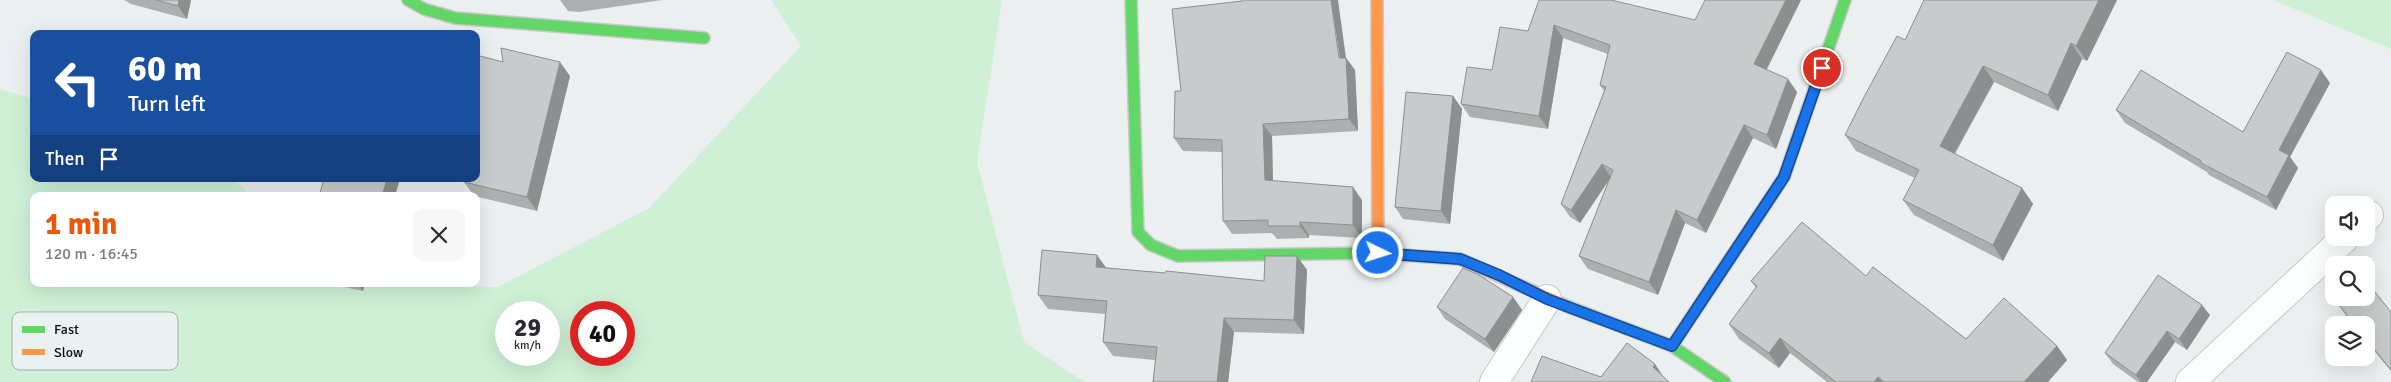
<!DOCTYPE html>
<html lang="en">
<head>
<meta charset="utf-8">
<style>
	body { margin:0; font-family:Signika,sans-serif; background:#f7f7f7; color:#2b2b33; height:100vh; display:flex; flex-direction:column; font-size:19px; white-space:nowrap }
	* { box-sizing:border-box; margin:0 }
	p { font-size:16px; color:#7c7c81 }
	.icon { flex:none; width:28px; height:28px; fill:none; stroke:currentColor; stroke-width:2; stroke-linecap:round; stroke-linejoin:round }
	.map { position:relative; flex:1; overflow:hidden }
	.details { position:absolute; left:30px; top:192px; width:450px; height:95px; display:flex; flex-direction:column; background:#fff; border-radius:10px; box-shadow:0 5px 20px #0002 }
	.details>* { flex:none }
	.hud { position:absolute; left:30px; top:30px; width:450px; height:152px; border-radius:10px; box-shadow:0 5px 20px #0002; background:#1a4fa0; color:#fff; overflow:hidden }
	.controls { position:absolute; left:2325px; top:196px; display:grid; gap:10px }
	.controls a { display:grid; place-items:center; width:50px; height:50px; border-radius:10px; background:#fff; box-shadow:0 5px 20px #0002; font-size:25px }
	.speed { position:absolute; left:495px; top:301px; display:flex; gap:10px; font-size:25px; font-weight:700; text-align:center }
	.speed>* { display:grid; place-content:center; width:65px; height:65px; border-radius:50%; background:#fff; box-shadow:0 5px 20px #0002; line-height:1 }
	.speed small { font-size:12px; font-weight:400 }
	.speed .limit { border:8px solid #d22; background:#fff; color:#111 }
	.pin { position:absolute; display:grid; place-items:center; width:42px; height:42px; color:#fff; margin:-21px; border:2px solid #fff; border-radius:50%; box-shadow:0 1px 5px #0007 }
	.me { position:absolute; width:55px; margin:-28px; rotate:94deg; stroke-linejoin:round; filter:drop-shadow(0 0 4px #0008) }
	.turn { display:flex; align-items:center; gap:18px; height:105px; padding:0 15px; font-size:22px }
	.turn .icon { width:65px; height:65px; stroke-width:2.5 }
	.turn b { display:block; font-size:35px; line-height:42px }
	.then { display:flex; align-items:center; height:48px; padding:0 15px; background:#0003; gap:10px; font-size:19px }
	.round { display:grid; place-items:center; flex:none; width:52px; height:52px; border-radius:10px; background:#f7f7f7 }
	.headline { display:flex; align-items:center; justify-content:space-between; height:85px; padding:0 15px }
	h1 { font-size:30px; font-weight:700; line-height:38px; color:#ea580c }
	.map>svg:first-child { display:block }
	.green { fill:#cff0d6; fill-rule:evenodd }
	.lines { fill:none; stroke-linecap:round; stroke-linejoin:round }
	.street-casing { stroke:#c7c9c9; stroke-width:30 }
	.fast-casing { stroke:#c7c9c9; stroke-width:14 }
	.slow-casing { stroke:#c7c9c9; stroke-width:14 }
	.street { stroke:#fcfdfd; stroke-width:28 }
	.fast { stroke:#63d668; stroke-width:11 }
	.slow { stroke:#ff974d; stroke-width:11 }
	.wall { fill:#acafaf }
	.shaded-wall { fill:#8c8e8f }
	.building { fill:#c8cbcc; stroke:#8c8e8f }
	.route-casing { stroke:#114b97; stroke-width:12 }
	.route { stroke:#1a73e8; stroke-width:9 }
	.key { fill:#e9f1f1; stroke:#a6adad; stroke-width:1 }
	.key-label { font-size:14px; fill:#0b0e0e }
</style>
</head>
<body>
<div class="map">
<svg width="2391" height="382" viewBox="0 0 2391 382">
	<rect width="100%" height="100%" fill="#ebefef"/>
	<!-- green -->
	<g class="green">
		<path d="M 771,0 L 1002,0 L 977,162 L 1024,342 L 1085,382 L 0,382 L 0,89 L 34,99 L 34,179 L 234,179 L 251,196 L 34,196 L 34,284 L 343,284 L 498,287 L 649,208 L 801,46 ZM 506,312 L 549,312 L 549,355 L 506,355 ZM 581,312 L 624,312 L 624,355 L 581,355 Z"/>
		<path d="M 2273,0 L 2391,0 L 2391,49 Z"/>
	</g>
	<g class="lines">
		<!-- street casing -->
		<g class="street-casing">
			<g id="street">
				<path d="M 2366,218 L 2369,215"/>
				<path d="M 1494,382 L 1547,299"/>
				<path d="M 2190,382 L 2345,238"/>
			</g>
		</g>
		<!-- fast casing -->
		<g class="fast-casing">
			<g id="fast">
				<path d="M 408,0 L 424,9 L 455,18 L 704,38"/>
				<path d="M 1131,0 L 1138,232 L 1151,245 L 1178,256 L 1378,253 L 1401,255"/>
				<path d="M 1569,307 L 1672,346 L 1725,382"/>
				<path d="M 1672,346 L 1784,177 L 1845,0"/>
			</g>
		</g>
		<!-- slow casing -->
		<g class="slow-casing">
			<g id="slow">
				<path d="M 1377,0 L 1378,253"/>
				<path d="M 1401,255 L 1460,259 L 1569,307"/>
			</g>
		</g>
		<!-- street -->
		<use href="#street" class="street"/>
		<!-- fast -->
		<use href="#fast" class="fast"/>
		<!-- slow -->
		<use href="#slow" class="slow"/>
	</g>
	<!-- wall -->
	<g class="wall">
		<path d="M 124,0 L 191,0 L 187,19 L 131,4 Z"/>
		<path d="M 560,0 L 662,0 L 579,12 L 568,11 Z"/>
		<path d="M 1539,0 L 1695,20 L 1801,0 L 1766,70 L 1797,92 L 1776,149 L 1753,138 L 1706,233 L 1685,223 L 1658,295 L 1588,269 L 1579,256 L 1609,180 L 1580,223 L 1570,217 L 1561,204 L 1604,91 L 1600,85 L 1608,54 L 1563,38 L 1548,129 L 1470,117 L 1461,104 L 1528,31 Z"/>
		<path d="M 1924,0 L 2117,0 L 2087,61 L 2082,59 L 2058,111 L 1994,82 L 1955,154 L 2022,188 L 2033,204 L 2003,261 L 1914,215 L 1903,200 L 1915,178 L 1856,151 L 1845,135 L 1905,40 Z"/>
		<path d="M 1346,58 L 1355,70 L 1358,131 L 1272,136 L 1273,181 L 1362,200 L 1362,238 L 1309,235 L 1309,238 L 1277,239 L 1272,233 L 1232,234 L 1223,221 L 1222,152 L 1183,151 L 1174,138 L 1181,91 Z"/>
		<path d="M 503,62 L 570,76 L 537,211 L 474,196 L 464,182 Z"/>
		<path d="M 2330,83 L 2290,157 L 2298,168 L 2276,210 L 2209,175 L 2207,172 L 2125,123 L 2116,110 L 2243,132 Z"/>
		<path d="M 1453,96 L 1462,109 L 1450,224 L 1403,219 L 1395,207 Z"/>
		<path d="M 1297,256 L 1307,270 L 1304,334 L 1234,332 L 1228,382 L 1153,382 L 1155,360 L 1113,356 L 1103,342 L 1105,314 L 1048,309 L 1038,295 L 1106,268 L 1264,281 Z"/>
		<path d="M 1751,281 L 1966,339 L 2057,346 L 2067,360 L 2048,382 L 1827,382 L 1790,353 L 1779,368 L 1739,339 L 1729,324 L 1756,288 Z"/>
		<path d="M 330,284 L 365,284 L 363,291 Z"/>
		<path d="M 1513,297 L 1522,310 L 1494,352 L 1445,319 L 1437,307 Z"/>
		<path d="M 2338,304 L 2391,312 L 2391,371 L 2366,341 L 2366,325 L 2353,325 Z"/>
		<path d="M 2210,315 L 2187,350 L 2175,342 L 2147,382 L 2138,382 L 2113,364 L 2105,353 Z"/>
	</g>
	<!-- shaded-wall -->
	<g class="shaded-wall">
		<path d="M 179,0 L 191,0 L 187,19 L 178,6 Z"/>
		<path d="M 1331,0 L 1338,0 L 1346,58 L 1355,70 L 1358,131 L 1349,119 Z"/>
		<path d="M 1786,0 L 1801,0 L 1763,77 L 1754,64 Z"/>
		<path d="M 2099,0 L 2117,0 L 2087,61 L 2076,46 Z"/>
		<path d="M 1554,25 L 1563,38 L 1548,129 L 1539,116 Z"/>
		<path d="M 2071,43 L 2082,59 L 2058,111 L 2048,95 Z"/>
		<path d="M 560,62 L 570,76 L 537,211 L 527,197 Z"/>
		<path d="M 1983,66 L 1994,82 L 1950,161 L 1940,146 Z"/>
		<path d="M 2321,70 L 2330,83 L 2290,157 L 2298,168 L 2276,210 L 2267,197 L 2279,150 Z"/>
		<path d="M 1788,79 L 1797,92 L 1776,149 L 1767,135 Z"/>
		<path d="M 1453,96 L 1462,109 L 1450,224 L 1441,211 Z"/>
		<path d="M 1263,124 L 1272,136 L 1273,193 L 1265,180 Z"/>
		<path d="M 1744,125 L 1753,138 L 1706,233 L 1697,220 Z"/>
		<path d="M 1602,164 L 1611,177 L 1580,223 L 1571,210 Z"/>
		<path d="M 387,179 L 400,179 L 395,196 L 382,196 Z"/>
		<path d="M 1353,187 L 1362,200 L 1362,238 L 1353,225 Z"/>
		<path d="M 2022,188 L 2033,204 L 2003,261 L 1993,245 Z"/>
		<path d="M 1676,210 L 1685,223 L 1658,295 L 1649,282 Z"/>
		<path d="M 1300,222 L 1309,235 L 1309,238 L 1300,226 Z"/>
		<path d="M 1097,255 L 1107,269 L 1096,267 Z"/>
		<path d="M 1297,256 L 1307,270 L 1304,334 L 1294,320 Z"/>
		<path d="M 358,284 L 365,284 L 363,291 Z"/>
		<path d="M 1513,297 L 1522,310 L 1494,352 L 1485,339 Z"/>
		<path d="M 2202,305 L 2210,315 L 2187,350 L 2179,339 Z"/>
		<path d="M 1224,318 L 1234,332 L 1228,382 L 1217,382 Z"/>
		<path d="M 2167,331 L 2175,342 L 2147,382 L 2141,382 L 2136,375 Z"/>
		<path d="M 1780,338 L 1790,353 L 1779,368 L 1769,353 Z"/>
		<path d="M 2057,346 L 2067,360 L 2048,382 L 2024,382 Z"/>
		<path d="M 1655,364 L 1663,376 L 1653,367 Z"/>
		<path d="M 1878,377 L 1882,382 L 1874,382 Z"/>
	</g>
	<!-- building -->
	<g class="building">
		<path d="M 156,0 L 179,0 L 178,6 Z"/>
		<path d="M 1241,0 L 1331,0 L 1339,58 L 1346,58 L 1349,119 L 1263,124 L 1265,180 L 1353,187 L 1353,225 L 1300,222 L 1300,226 L 1268,226 L 1268,220 L 1223,221 L 1222,140 L 1174,138 L 1175,91 L 1181,91 L 1172,9 L 1242,1 Z"/>
		<path d="M 1539,0 L 1611,0 L 1695,20 L 1705,0 L 1786,0 L 1754,64 L 1788,79 L 1767,135 L 1744,125 L 1697,220 L 1676,210 L 1649,282 L 1579,256 L 1613,170 L 1602,164 L 1571,210 L 1561,204 L 1606,87 L 1600,85 L 1610,45 L 1554,25 L 1539,116 L 1461,104 L 1467,67 L 1492,70 L 1500,27 L 1528,31 Z"/>
		<path d="M 1924,0 L 2099,0 L 2076,46 L 2071,43 L 2048,95 L 1983,66 L 1940,146 L 2022,188 L 1993,245 L 1903,200 L 1919,170 L 1845,135 L 1864,97 L 1897,36 L 1905,40 Z"/>
		<path d="M 501,48 L 560,62 L 527,197 L 464,182 L 465,179 L 476,179 L 476,55 L 503,62 Z"/>
		<path d="M 2287,52 L 2321,70 L 2279,150 L 2289,155 L 2267,197 L 2201,163 L 2201,161 L 2116,110 L 2141,70 L 2243,132 Z"/>
		<path d="M 1406,92 L 1453,96 L 1441,211 L 1395,207 Z"/>
		<path d="M 324,179 L 387,179 L 382,196 L 319,196 Z"/>
		<path d="M 1802,222 L 1866,276 L 1873,267 L 1966,339 L 2004,298 L 2057,346 L 2024,382 L 1884,382 L 1878,377 L 1874,382 L 1836,382 L 1780,338 L 1769,353 L 1729,324 L 1757,286 L 1751,281 Z"/>
		<path d="M 1042,250 L 1097,255 L 1096,267 L 1165,273 L 1166,271 L 1264,281 L 1265,256 L 1297,256 L 1294,320 L 1224,318 L 1217,382 L 1153,382 L 1157,347 L 1103,342 L 1107,301 L 1038,295 Z"/>
		<path d="M 1463,268 L 1479,275 L 1513,297 L 1485,339 L 1437,307 Z"/>
		<path d="M 2158,275 L 2202,305 L 2179,339 L 2167,331 L 2136,375 L 2105,353 Z"/>
		<path d="M 2366,282 L 2367,282 L 2391,312 L 2391,370 L 2366,339 L 2366,325 L 2355,325 L 2338,304 L 2347,298 L 2366,298 Z"/>
		<path d="M 1627,343 L 1655,364 L 1653,367 L 1669,382 L 1531,382 L 1542,356 L 1601,377 Z"/>
	</g>
	<g class="lines">
		<!-- route casing -->
		<g class="route-casing">
			<path id="route" d="M 1378,253 L 1460,259 L 1499,275 L 1547,299 L 1672,346 L 1784,177 L 1822,68"/>
		</g>
		<!-- route -->
		<use href="#route" class="route"/>
	</g>
	<!-- legend -->
	<rect x="12" y="312" width="166" height="58" rx="8" class="key"/>
	<rect x="22" y="326" width="23" height="7" fill="#63d668"/>
	<rect x="22" y="349" width="23" height="6" fill="#ff974d"/>
	<g class="key-label">
		<text x="54" y="334">Fast</text>
		<text x="54" y="357">Slow</text>
	</g>
</svg>
<div class="controls">
<a><svg class="icon" aria-label="sound" viewBox="0 0 24 24"><path d="M4 9h4l5-4v14l-5-4H4zM17 9q2 3 0 6"/></svg></a>
<a><svg class="icon" aria-label="search" viewBox="0 0 24 24"><circle cx="10" cy="10" r="6"/><path d="M15 15l6 6"/></svg></a>
<a><svg class="icon" aria-label="layers" viewBox="0 0 24 24"><path d="M12 4l9 5-9 5-9-5zM3 14l9 5 9-5"/></svg></a>
</div>
<div class="speed"><div>29<small>km/h</small></div><div class="limit">40</div></div>
<div class="pin" style="left:1822px;top:68px;background:#d93025"><svg class="icon" aria-label="arrive" viewBox="0 0 24 24"><path d="M6 21V4h12l-3 4 3 4H6"/></svg></div>
<svg class="me" style="left:1378px;top:253px" viewBox="-20 -20 40 40"><circle r="17" fill="#1a73e8" stroke="#fff" stroke-width="3"/><path d="M0-11L8 9 0 5-8 9z" fill="#fff"/></svg>
<div class="hud">
<div class="turn"><svg class="icon" aria-label="left" viewBox="0 0 24 24"><path d="M17 20v-9H6M10 6l-5 5 5 5"/></svg><div><b>60 m</b>Turn left</div></div>
<div class="then">Then<svg class="icon" aria-label="arrive" viewBox="0 0 24 24"><path d="M6 21V4h12l-3 4 3 4H6"/></svg></div>
</div>
<section class="details">
<div class="headline"><div><h1>1 min</h1><p>120 m · 16:45</p></div><a class="round"><svg class="icon" aria-label="close" viewBox="0 0 24 24"><path d="M6 6l12 12M18 6L6 18"/></svg></a></div>
</section>
</div>
</body>
</html>
